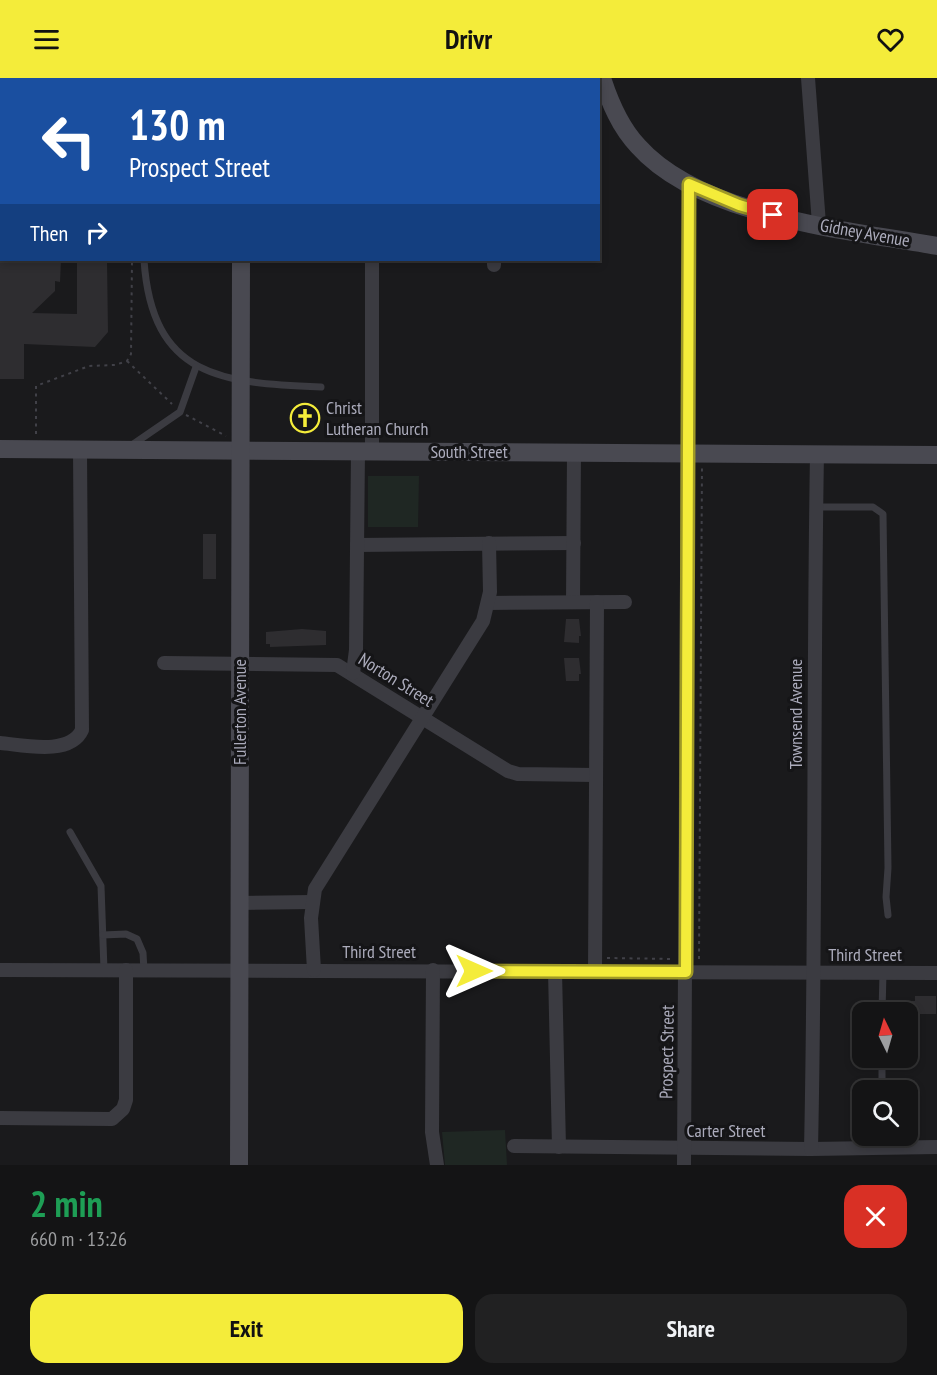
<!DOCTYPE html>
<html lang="en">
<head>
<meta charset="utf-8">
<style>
	body { margin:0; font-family:"PT Sans Narrow",sans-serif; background:#212122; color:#f1f3f6; height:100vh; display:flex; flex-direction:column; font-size:22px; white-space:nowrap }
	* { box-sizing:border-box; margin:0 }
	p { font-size:20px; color:#9d9ea0 }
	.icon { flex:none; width:33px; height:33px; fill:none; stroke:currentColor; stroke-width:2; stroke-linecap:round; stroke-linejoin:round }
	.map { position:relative; height:1087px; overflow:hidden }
	.sheet { display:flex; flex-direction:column; background:#141415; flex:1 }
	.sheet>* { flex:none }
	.guide { position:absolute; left:0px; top:0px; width:600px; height:183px; box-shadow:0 3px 9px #0003,0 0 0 2px #333334; background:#1a4fa0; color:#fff; overflow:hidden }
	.needle { width:39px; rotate:355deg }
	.buttons { position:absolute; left:852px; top:924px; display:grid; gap:12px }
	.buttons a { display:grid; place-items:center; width:66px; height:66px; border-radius:12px; background:#141415; box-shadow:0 3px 9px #0003,0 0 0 2px #333334; font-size:30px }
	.pin { position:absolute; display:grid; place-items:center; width:51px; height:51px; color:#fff; margin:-26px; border-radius:12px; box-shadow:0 3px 9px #0006 }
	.me { position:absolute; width:66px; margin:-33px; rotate:90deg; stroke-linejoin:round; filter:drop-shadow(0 0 4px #0008) }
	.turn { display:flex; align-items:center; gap:21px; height:126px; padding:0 30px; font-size:27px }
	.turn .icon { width:78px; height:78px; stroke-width:2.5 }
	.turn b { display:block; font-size:42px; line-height:51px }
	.then { display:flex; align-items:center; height:57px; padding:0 30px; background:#0003; gap:12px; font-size:22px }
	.round { display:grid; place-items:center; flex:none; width:63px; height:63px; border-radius:18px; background:#212122 }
	.summary { display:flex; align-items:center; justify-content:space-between; height:102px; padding:0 30px }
	h1 { font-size:36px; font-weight:800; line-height:45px; color:#1e9e55 }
	.button { display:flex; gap:12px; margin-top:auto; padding:12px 30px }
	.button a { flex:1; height:69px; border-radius:18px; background:#f4ec3a; color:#111; font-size:24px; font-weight:800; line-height:69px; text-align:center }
	.button a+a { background:#212122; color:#f1f3f6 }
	header { display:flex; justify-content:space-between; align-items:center; height:78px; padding:0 30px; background:#f4ec3a; color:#111; font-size:27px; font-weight:800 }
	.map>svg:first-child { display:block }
	.green { fill:#1f2723 }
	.building { fill:#2e2d30 }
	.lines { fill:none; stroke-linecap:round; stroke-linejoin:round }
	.path { stroke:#414148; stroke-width:2; stroke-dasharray:3 4.5; stroke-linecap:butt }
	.lane { stroke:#3b3b41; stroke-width:7 }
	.street { stroke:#3b3b41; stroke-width:14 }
	.secondary { stroke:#494951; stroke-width:18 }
	.route-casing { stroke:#9f9926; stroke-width:15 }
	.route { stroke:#f4ec3a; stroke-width:10 }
	.labels { text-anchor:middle; stroke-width:6; stroke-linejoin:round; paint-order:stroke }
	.street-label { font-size:18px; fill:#acacbc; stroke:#151517 }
	.poi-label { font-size:18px; fill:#acacbc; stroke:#151517; text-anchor:start }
</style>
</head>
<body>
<header><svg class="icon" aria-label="menu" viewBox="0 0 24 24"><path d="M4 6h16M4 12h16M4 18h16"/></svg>Drivr<svg class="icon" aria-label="heart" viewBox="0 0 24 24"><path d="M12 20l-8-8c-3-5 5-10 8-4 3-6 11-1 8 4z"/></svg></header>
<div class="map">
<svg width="937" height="1087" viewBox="0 0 937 1087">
	<rect width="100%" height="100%" fill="#1a1a1c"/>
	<!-- green -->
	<g class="green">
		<path d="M 368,398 L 419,398 L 418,449 L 368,449 Z"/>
		<path d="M 505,1052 L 507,1087 L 445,1087 L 442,1054 Z"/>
	</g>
	<!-- building -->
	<g class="building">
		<path d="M 0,182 L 61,182 L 60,204 L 55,203 L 55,213 L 32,235 L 77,236 L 77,182 L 107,182 L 108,254 L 95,269 L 24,266 L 24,301 L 0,301 Z"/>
		<rect x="203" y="456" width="13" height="45"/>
		<path d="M 566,541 L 579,541 L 581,558 L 579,558 L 579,565 L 564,564 Z"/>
		<path d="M 302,551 L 326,553 L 326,567 L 270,569 L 270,566 L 266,566 L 266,554 Z"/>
		<path d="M 564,580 L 579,580 L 581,596 L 579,596 L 579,603 L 566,603 Z"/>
		<path d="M 915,918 L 936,918 L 936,936 L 912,936 L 912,923 L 915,923 Z"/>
	</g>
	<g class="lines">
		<!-- path -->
		<g class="path">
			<path d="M 112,0 L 112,2"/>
			<path d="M 127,283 L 172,326"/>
			<path d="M 186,337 L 226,358"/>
			<path d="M 36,356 L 36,308 L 89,288 L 115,287 L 127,283 L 131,276 L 132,182"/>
			<path d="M 607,880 L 673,881"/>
			<path d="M 699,881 L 702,389"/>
		</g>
		<!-- lane -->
		<g class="lane">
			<path d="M 144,182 C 152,300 222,305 321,309"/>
			<path d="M 132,367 L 180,334 L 196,289"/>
			<path d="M 816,429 L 873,429 L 883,436 L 888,790 L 886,819 L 888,837"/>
			<path d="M 70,754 L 101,808 L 104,892"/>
			<path d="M 103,857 L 126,856 L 137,861 L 143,875 L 144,893"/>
			<path d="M 882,934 L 883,895"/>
			<path d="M 882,1012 L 882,980"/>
		</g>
		<!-- street -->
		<g class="street">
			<path d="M 808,0 L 819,146"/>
			<path d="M 494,182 L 494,187"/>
			<path d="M 372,373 L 372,182"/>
			<path d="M 357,467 L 574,465"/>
			<path d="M 573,524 L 574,374"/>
			<path d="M 488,525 L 625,524"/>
			<path d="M 164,585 L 337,587 L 508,693 L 518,696 L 595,697"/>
			<path d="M 353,595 L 356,572 L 358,373"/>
			<path d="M 0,665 C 23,667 70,678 82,652 L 80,372"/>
			<path d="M 240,825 L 312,824"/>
			<path d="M 0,892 L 937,895"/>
			<path d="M 314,892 L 311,840 L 315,811 L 483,543 L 490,514 L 489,465"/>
			<path d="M 433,892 L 432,1054 L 437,1087"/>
			<path d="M 555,893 L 559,1069"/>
			<path d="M 595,894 L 597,524"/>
			<path d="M 0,1040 L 112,1041 L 123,1031 L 126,1022 L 126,892"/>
			<path d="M 514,1068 L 811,1071 L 937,1069"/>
			<path d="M 811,1071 C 816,840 813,608 817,376"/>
			<path d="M 684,1087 L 689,106"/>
		</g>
		<!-- secondary -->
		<g class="secondary">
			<path d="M 602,0 C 610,25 620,49 638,68 C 701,139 848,152 937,168"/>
			<path d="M 242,2 L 242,0"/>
			<path d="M 0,371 L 937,377"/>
			<path d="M 239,1087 L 241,182"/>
		</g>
	</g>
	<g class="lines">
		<!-- route casing -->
		<g class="route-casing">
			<path id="route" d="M 474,893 L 686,894 L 689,106 L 739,127 L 773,137"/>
		</g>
		<!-- route -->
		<use href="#route" class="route"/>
	</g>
	<!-- icons -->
	<defs>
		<g id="church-ring" transform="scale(1.5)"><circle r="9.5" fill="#151517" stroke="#f4ec3a" stroke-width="1.5"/><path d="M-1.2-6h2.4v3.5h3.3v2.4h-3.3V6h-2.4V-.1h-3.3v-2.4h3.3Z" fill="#f4ec3a"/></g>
	</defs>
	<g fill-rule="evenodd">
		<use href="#church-ring" x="305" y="340"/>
	</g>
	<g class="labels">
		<!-- street labels -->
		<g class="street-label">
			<text transform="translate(865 155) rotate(10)" y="6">Gidney Avenue</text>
			<text x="469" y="380">South Street</text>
			<text transform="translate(396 602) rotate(32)" y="6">Norton Street</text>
			<text transform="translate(240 634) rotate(-90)" y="6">Fullerton Avenue</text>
			<text transform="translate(796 636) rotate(-90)" y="6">Townsend Avenue</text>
			<text x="379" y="880">Third Street</text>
			<text x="865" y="883">Third Street</text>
			<text transform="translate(667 974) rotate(-89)" y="6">Prospect Street</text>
			<text x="726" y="1059">Carter Street</text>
		</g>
		<!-- poi labels -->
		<g class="poi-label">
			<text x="326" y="336">Christ<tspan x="326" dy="21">Lutheran Church</tspan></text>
		</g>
	</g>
</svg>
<div class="buttons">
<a><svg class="needle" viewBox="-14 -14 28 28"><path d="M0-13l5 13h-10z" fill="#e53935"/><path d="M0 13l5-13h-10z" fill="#9d9ea0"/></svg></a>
<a><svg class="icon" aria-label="search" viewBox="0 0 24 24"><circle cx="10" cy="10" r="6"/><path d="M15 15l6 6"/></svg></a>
</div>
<div class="pin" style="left:773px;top:137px;background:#d93025"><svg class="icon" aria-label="arrive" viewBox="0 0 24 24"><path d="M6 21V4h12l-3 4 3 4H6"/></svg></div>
<svg class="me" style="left:474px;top:893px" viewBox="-20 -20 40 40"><path d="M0-17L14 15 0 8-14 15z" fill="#f4ec3a" stroke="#fff" stroke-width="4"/></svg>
<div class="guide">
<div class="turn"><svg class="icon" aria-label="left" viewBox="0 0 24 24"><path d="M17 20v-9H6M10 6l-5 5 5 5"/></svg><div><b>130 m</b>Prospect Street</div></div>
<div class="then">Then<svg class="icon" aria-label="right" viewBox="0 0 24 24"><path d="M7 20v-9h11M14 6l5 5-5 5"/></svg></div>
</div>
</div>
<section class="sheet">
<div class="summary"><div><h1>2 min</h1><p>660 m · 13:26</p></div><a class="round" style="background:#d93025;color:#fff"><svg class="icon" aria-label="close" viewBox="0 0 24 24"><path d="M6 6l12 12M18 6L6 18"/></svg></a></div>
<div class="button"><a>Exit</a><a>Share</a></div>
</section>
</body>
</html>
